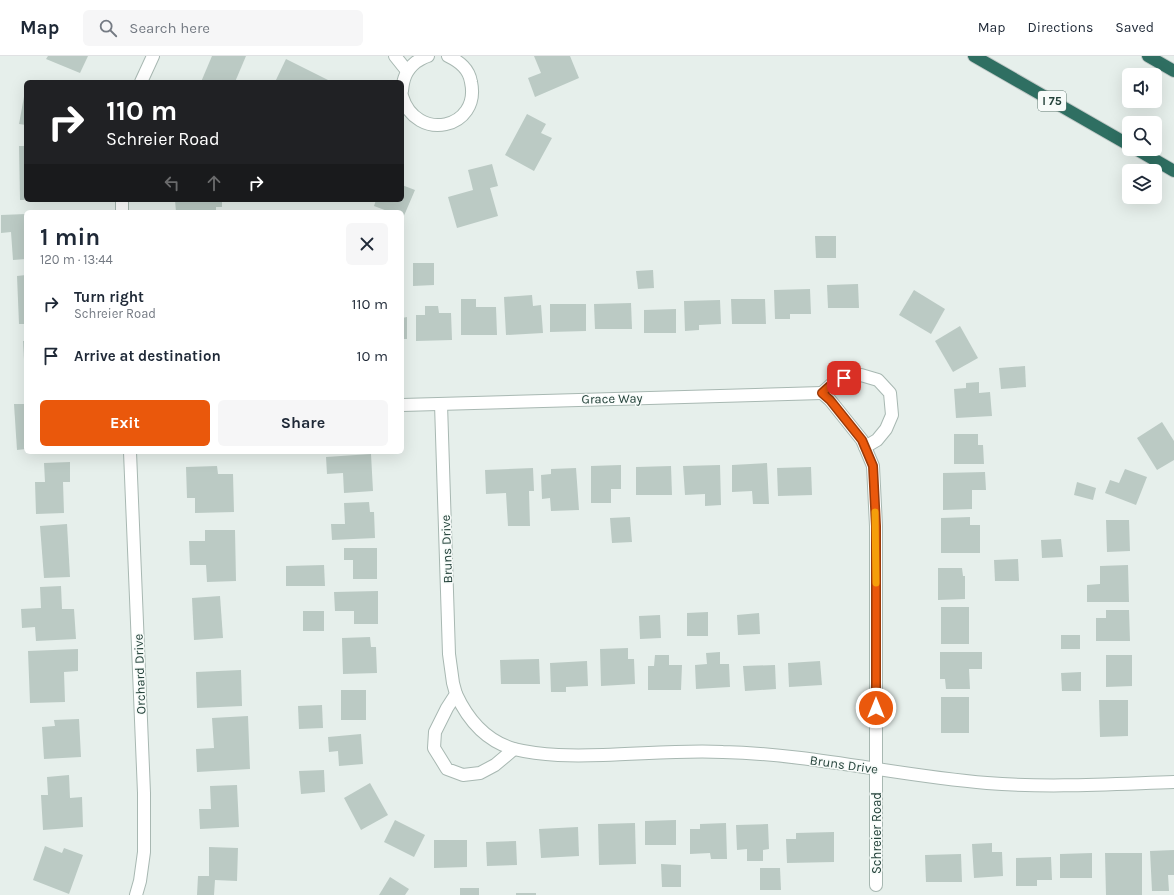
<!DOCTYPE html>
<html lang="en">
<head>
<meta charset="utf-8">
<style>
	body { margin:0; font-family:Karla,sans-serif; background:#f6f6f7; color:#1f2937; height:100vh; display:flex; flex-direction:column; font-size:15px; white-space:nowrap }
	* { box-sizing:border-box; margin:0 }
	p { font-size:13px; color:#747a83 }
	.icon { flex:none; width:22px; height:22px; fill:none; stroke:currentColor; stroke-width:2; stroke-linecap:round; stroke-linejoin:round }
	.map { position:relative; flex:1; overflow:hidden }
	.side { position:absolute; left:24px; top:154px; width:380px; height:244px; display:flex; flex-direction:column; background:#fff; border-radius:6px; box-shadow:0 4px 16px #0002 }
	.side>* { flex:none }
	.guide { position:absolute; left:24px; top:24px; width:380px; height:122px; border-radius:6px; box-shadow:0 4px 16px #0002; background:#202124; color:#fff; overflow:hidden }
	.tools { position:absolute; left:1122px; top:12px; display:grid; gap:8px }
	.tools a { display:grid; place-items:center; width:40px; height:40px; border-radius:6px; background:#fff; box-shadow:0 4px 16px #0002; font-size:20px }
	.pin { position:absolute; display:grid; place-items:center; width:34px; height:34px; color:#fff; margin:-17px; border-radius:8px; box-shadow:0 2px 6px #0006 }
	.me { position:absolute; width:44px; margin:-22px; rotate:0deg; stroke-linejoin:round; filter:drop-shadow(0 0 3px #0008) }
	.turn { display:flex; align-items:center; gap:14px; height:84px; padding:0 16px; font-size:18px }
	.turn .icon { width:52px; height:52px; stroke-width:2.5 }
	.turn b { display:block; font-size:28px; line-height:34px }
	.lanes { display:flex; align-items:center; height:38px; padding:0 16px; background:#0003; justify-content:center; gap:20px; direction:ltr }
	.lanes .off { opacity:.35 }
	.round { display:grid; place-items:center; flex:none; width:42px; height:42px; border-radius:6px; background:#f6f6f7 }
	.headline { display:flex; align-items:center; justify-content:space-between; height:68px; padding:0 16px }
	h1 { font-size:24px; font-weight:700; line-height:30px }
	.cta { display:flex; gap:8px; margin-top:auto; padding:8px 16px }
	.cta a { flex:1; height:46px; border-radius:6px; background:#ea580c; color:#fff; font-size:16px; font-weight:700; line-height:46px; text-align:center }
	.cta a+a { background:#f6f6f7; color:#1f2937 }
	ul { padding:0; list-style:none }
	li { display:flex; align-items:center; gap:12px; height:52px; padding:0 16px }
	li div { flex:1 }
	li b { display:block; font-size:15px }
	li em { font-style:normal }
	header { display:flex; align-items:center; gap:24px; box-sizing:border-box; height:56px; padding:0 20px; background:#fff; border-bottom:1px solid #e0e1e3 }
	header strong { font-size:19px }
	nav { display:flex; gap:22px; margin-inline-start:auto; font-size:14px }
	.search { width:280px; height:36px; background:#f6f6f7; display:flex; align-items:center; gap:10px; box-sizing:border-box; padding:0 14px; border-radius:6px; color:#747a83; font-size:15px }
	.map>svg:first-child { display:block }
	.building { fill:#bbcac4 }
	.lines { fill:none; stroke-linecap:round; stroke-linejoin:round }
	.street-casing { stroke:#a8b8b2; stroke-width:14 }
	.highway-casing { stroke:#c2cac8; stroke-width:14 }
	.street { stroke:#fff; stroke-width:12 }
	.highway { stroke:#2f6f62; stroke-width:12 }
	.route-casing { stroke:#983908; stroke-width:10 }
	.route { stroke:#ea580c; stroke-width:7 }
	.slow { stroke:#f59e0b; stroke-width:7 }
	.labels { text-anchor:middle; stroke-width:3; stroke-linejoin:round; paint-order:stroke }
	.shield { fill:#f7fbf9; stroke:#637a73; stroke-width:1 }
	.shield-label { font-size:12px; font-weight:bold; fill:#24423a }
	.street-label { font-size:13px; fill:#24423a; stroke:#f7fbf9 }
</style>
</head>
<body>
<header>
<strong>Map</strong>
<div class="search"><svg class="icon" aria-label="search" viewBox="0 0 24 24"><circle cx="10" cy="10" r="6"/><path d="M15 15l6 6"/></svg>Search here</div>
<nav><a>Map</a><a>Directions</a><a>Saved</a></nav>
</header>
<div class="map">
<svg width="1174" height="839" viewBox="0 0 1174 839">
	<rect width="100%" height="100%" fill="#e6efeb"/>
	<!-- building -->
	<g class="building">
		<path d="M 48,0 L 88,0 L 80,17 L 46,3 Z"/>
		<path d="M 212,0 L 246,0 L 235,26 L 201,26 Z"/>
		<path d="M 534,0 L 570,0 L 579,22 L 535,41 L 528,22 L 541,17 Z"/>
		<path d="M 286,3 L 330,25 L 329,26 L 275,26 Z"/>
		<path d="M 25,35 L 26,35 L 26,69 L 19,68 Z"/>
		<path d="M 527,58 L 546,68 L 541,77 L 552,82 L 534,115 L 505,99 Z"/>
		<path d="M 19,90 L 26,90 L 26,144 L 20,144 Z"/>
		<path d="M 492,108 L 498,130 L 490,132 L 498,160 L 457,172 L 448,141 L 473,134 L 468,114 Z"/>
		<path d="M 402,129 L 415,134 L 403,162 L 402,161 L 402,156 L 390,156 L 374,150 L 376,144 L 402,144 Z"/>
		<path d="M 175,144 L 222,144 L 222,151 L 216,151 L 216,156 L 176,156 Z"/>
		<path d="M 26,158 L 26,203 L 13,204 L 11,176 L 1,177 L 1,159 Z"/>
		<path d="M 815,180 L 836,180 L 836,202 L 816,202 Z"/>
		<path d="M 413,207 L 434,207 L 434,229 L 413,230 Z"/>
		<path d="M 653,214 L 654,232 L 638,233 L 636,215 Z"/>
		<path d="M 26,219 L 26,268 L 19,268 L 17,220 Z"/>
		<path d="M 858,228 L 859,252 L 828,252 L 827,229 Z"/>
		<path d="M 810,233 L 811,258 L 790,258 L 790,263 L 775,263 L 774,234 Z"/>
		<path d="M 914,234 L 945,253 L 931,278 L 899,259 Z"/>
		<path d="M 532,239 L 533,250 L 541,249 L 543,277 L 506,279 L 504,241 Z"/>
		<path d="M 461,243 L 476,243 L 476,251 L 496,251 L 497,279 L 461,279 Z"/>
		<path d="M 731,243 L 765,243 L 766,268 L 732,268 Z"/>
		<path d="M 720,244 L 721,268 L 699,269 L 699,274 L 685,275 L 684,245 Z"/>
		<path d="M 631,247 L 632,273 L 595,273 L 594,248 Z"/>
		<path d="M 550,248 L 586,248 L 586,275 L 550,276 Z"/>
		<path d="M 425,250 L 438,250 L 439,257 L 451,257 L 452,284 L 416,285 L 416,259 L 425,259 Z"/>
		<path d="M 676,253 L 676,277 L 644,277 L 644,254 Z"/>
		<path d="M 407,261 L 407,283 L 402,283 L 402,262 Z"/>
		<path d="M 960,270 L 978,302 L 953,316 L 935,285 Z"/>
		<path d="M 23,285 L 26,285 L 26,321 L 25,321 Z"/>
		<path d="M 1025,310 L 1026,331 L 1001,333 L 999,312 Z"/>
		<path d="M 979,326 L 979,337 L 990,336 L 992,360 L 956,362 L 954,333 L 966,332 L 966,327 Z"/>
		<path d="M 14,348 L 26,348 L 26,393 L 17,394 Z"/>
		<path d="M 1162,366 L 1174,385 L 1174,404 L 1157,414 L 1137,382 Z"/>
		<path d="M 954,378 L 978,378 L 978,389 L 983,389 L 984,408 L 954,408 Z"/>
		<path d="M 371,398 L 373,435 L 344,437 L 343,417 L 327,418 L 326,401 Z"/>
		<path d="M 70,406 L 70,426 L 63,426 L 64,457 L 36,458 L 35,426 L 45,426 L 44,407 Z"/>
		<path d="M 767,407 L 769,448 L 753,448 L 752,435 L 732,436 L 732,409 Z"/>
		<path d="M 621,409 L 621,433 L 611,433 L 611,447 L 591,447 L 591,410 Z"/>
		<path d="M 720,409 L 721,449 L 705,450 L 705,438 L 685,439 L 683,410 Z"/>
		<path d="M 217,410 L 218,418 L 233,418 L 234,456 L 195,457 L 195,442 L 187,442 L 186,411 Z"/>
		<path d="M 671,410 L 672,439 L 636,439 L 636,411 Z"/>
		<path d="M 811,411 L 812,439 L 778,440 L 777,412 Z"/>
		<path d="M 533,412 L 534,435 L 529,435 L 530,470 L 508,470 L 506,437 L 486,438 L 485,414 Z"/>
		<path d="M 576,412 L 579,454 L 551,455 L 550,442 L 542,443 L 541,419 L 551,418 L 551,413 Z"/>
		<path d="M 1125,413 L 1147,421 L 1136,449 L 1105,437 L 1110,424 L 1119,427 Z"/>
		<path d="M 985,416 L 986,434 L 972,434 L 972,453 L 943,454 L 943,417 Z"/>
		<path d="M 1077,426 L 1096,432 L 1093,444 L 1074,439 Z"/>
		<path d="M 369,446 L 370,456 L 374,456 L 375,482 L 332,484 L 331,468 L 345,468 L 344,447 Z"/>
		<path d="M 630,461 L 632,486 L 612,487 L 610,462 Z"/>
		<path d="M 970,461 L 970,469 L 980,469 L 980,497 L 941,497 L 941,462 Z"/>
		<path d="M 1106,464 L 1129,464 L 1130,495 L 1107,496 Z"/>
		<path d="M 67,468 L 70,521 L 44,522 L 40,470 Z"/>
		<path d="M 205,474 L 235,474 L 236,525 L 207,526 L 206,509 L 190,509 L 189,485 L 205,485 Z"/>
		<path d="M 1061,483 L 1063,501 L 1042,502 L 1041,484 Z"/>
		<path d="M 344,492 L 377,492 L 377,523 L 353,523 L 353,504 L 344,504 Z"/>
		<path d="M 1018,503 L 1019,525 L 995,525 L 994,504 Z"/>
		<path d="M 324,509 L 325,530 L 286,530 L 286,510 Z"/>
		<path d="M 1128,509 L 1129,546 L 1087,546 L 1087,529 L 1100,528 L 1100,510 Z"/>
		<path d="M 938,512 L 962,512 L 963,520 L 965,520 L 965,543 L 938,544 Z"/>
		<path d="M 61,530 L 62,553 L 74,553 L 76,583 L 36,585 L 35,571 L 22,572 L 21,553 L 41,552 L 40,531 Z"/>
		<path d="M 378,535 L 378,568 L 354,568 L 354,555 L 335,555 L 334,536 Z"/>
		<path d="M 220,540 L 223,582 L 194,584 L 192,542 Z"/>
		<rect x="941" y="551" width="28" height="37"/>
		<path d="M 1106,554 L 1129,554 L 1130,585 L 1096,585 L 1096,562 L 1106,562 Z"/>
		<rect x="303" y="555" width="21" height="20"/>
		<path d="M 708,556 L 708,580 L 687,580 L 687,557 Z"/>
		<path d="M 759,557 L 760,578 L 738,579 L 737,559 Z"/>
		<path d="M 660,559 L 661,582 L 640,583 L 639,560 Z"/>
		<rect x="1061" y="579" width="19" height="14"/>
		<path d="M 370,581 L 371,591 L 376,591 L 377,617 L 343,618 L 342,582 Z"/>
		<path d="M 628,592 L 628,603 L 634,603 L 635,628 L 601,630 L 600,593 Z"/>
		<path d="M 78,593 L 78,615 L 64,616 L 65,646 L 30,647 L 28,595 Z"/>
		<path d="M 720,596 L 720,608 L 729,608 L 730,631 L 696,633 L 695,609 L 707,608 L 706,597 Z"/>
		<path d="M 940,596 L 982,596 L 982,613 L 969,613 L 970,633 L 946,633 L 945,623 L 940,623 Z"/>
		<path d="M 655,599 L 669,599 L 669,609 L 682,609 L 681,634 L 648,634 L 648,610 L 654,610 Z"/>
		<path d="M 1106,599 L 1132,599 L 1132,630 L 1106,631 Z"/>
		<path d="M 539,603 L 540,628 L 501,628 L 500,604 Z"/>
		<path d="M 587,605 L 588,630 L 566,631 L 566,636 L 551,636 L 550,607 Z"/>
		<path d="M 820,605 L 822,629 L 789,631 L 788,607 Z"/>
		<path d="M 775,609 L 776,633 L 745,635 L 743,610 Z"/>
		<path d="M 241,614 L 242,650 L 197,652 L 196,616 Z"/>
		<path d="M 1081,616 L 1081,635 L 1062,635 L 1061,617 Z"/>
		<rect x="341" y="634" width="25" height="30"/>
		<rect x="941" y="641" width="28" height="36"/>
		<path d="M 1099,644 L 1128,644 L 1128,680 L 1100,681 Z"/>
		<path d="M 322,649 L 323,672 L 299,673 L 298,650 Z"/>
		<path d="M 248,660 L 250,713 L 197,716 L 196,693 L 214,692 L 212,662 Z"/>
		<path d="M 79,663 L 81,701 L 44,703 L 42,671 L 55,670 L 54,664 Z"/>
		<path d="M 361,678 L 363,708 L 339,710 L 338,695 L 329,696 L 328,681 Z"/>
		<path d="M 324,714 L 325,736 L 301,738 L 299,715 Z"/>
		<path d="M 69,719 L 70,742 L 82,741 L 83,771 L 43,774 L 41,739 L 48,739 L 47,721 Z"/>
		<path d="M 370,727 L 388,759 L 361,774 L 344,742 Z"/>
		<path d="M 237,729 L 239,771 L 200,773 L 199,753 L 211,753 L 210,730 Z"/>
		<path d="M 395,764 L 425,779 L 414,801 L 384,786 Z"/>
		<path d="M 676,764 L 676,789 L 645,789 L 645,765 Z"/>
		<path d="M 635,767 L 636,808 L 599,809 L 598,768 Z"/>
		<path d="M 726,767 L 727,803 L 711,803 L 710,797 L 690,798 L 690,773 L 700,773 L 700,768 Z"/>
		<path d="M 768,768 L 769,793 L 763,794 L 763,805 L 747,805 L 747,793 L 737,794 L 736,769 Z"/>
		<path d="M 578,771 L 579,800 L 541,802 L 539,773 Z"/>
		<path d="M 834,776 L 834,806 L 787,807 L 786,783 L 796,783 L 796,777 Z"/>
		<path d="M 434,784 L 467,784 L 467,811 L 434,812 Z"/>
		<path d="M 516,785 L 517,809 L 487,810 L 486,786 Z"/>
		<path d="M 992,787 L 992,796 L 1002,796 L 1003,820 L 974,822 L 972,788 Z"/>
		<path d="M 45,790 L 62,797 L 64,792 L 83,799 L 69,838 L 33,824 Z"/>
		<path d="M 209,791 L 238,792 L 237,825 L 215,824 L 214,839 L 197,839 L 198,820 L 209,820 Z"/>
		<path d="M 1174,794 L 1174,819 L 1168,819 L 1169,835 L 1152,835 L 1150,795 Z"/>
		<path d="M 1092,797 L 1092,822 L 1060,822 L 1060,798 Z"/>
		<path d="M 1105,797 L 1142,797 L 1142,839 L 1106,839 Z"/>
		<path d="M 961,798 L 962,826 L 926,826 L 925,799 Z"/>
		<path d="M 1051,801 L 1052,824 L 1037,824 L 1037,830 L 1016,830 L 1016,802 Z"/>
		<path d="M 661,808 L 681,809 L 681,831 L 662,831 Z"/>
		<path d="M 760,812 L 780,812 L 781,834 L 760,834 Z"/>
		<path d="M 390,821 L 409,833 L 405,839 L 379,839 Z"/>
		<rect x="460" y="832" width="19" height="7"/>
		<rect x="516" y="837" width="20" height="2"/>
	</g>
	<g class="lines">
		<!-- street casing -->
		<g class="street-casing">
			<g id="street">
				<path d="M 395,0 L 407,15"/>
				<path d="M 141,26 L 153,0"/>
				<path d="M 402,35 C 403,23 406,14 416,6 C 420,4 423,1 428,0"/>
				<path d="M 402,40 C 416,87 481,73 471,26 C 469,13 460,6 448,0"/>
				<path d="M 122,144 L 122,156"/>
				<path d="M 822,337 L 830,344 L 862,384 L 865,391 L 873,410 L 876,470 L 876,829"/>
				<path d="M 822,337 L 833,327 L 844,322 L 861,319 L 878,324 L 890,337 L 892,359 L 886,373 L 877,384 L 865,391"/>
				<path d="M 441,348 L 449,598 L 453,627 L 456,638 L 447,652 L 435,676 L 434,692 L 447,713 L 463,719 L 480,717 L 495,709 L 514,693"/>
				<path d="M 402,349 L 822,337"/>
				<path d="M 130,396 L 144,737 L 144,796 L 140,825 L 136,839"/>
				<path d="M 456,638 C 468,664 486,685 514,693 C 543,700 573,700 603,699 C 643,698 683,694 723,696 C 812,698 898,720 987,727 C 1049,732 1112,728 1174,726"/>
			</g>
		</g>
		<!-- highway casing -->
		<g class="highway-casing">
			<g id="highway">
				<path d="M 974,0 L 1129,89"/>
				<path d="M 1148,0 L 1174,15"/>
				<path d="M 1136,93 L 1174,115"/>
			</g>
		</g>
		<!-- street -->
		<use href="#street" class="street"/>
		<!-- highway -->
		<use href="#highway" class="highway"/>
	</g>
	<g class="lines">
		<!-- route casing -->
		<g class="route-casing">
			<path id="route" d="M 844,322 L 833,327 L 822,337 L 830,344 L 862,384 L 873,410 L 876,470 L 876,652"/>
		</g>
		<!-- route -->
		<use href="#route" class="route"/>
		<!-- slow -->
		<path class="slow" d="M 875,456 L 876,527"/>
	</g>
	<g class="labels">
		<!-- shield labels -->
		<rect class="shield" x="1038" y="35" width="28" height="20" rx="3"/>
		<g class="shield-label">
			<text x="1052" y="49">I 75</text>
		</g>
		<!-- street labels -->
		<g class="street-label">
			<text transform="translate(612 342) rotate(-1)" y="5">Grace Way</text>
			<text transform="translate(446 493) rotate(-92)" y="5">Bruns Drive</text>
			<text transform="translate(139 618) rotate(-92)" y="5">Orchard Drive</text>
			<text transform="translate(844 708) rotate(8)" y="5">Bruns Drive</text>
			<text transform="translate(876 777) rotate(-90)" y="5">Schreier Road</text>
		</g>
	</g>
</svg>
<div class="tools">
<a><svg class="icon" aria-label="sound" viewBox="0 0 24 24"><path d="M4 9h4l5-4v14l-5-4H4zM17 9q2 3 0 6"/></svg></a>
<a><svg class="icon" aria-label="search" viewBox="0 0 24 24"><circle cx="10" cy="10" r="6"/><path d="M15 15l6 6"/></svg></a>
<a><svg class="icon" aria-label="layers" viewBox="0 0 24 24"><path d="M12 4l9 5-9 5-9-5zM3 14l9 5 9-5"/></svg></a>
</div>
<div class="pin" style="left:844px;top:322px;background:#d93025"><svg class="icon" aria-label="arrive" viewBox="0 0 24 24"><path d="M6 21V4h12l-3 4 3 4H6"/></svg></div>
<svg class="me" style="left:876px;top:652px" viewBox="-20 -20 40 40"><circle r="17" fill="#ea580c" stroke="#fff" stroke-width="3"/><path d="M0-11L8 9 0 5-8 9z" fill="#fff"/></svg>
<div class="guide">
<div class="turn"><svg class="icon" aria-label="right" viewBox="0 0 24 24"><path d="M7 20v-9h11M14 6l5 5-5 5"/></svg><div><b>110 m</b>Schreier Road</div></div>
<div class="lanes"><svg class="icon off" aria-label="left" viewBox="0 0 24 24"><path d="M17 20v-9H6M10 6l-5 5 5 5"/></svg><svg class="icon off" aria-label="ahead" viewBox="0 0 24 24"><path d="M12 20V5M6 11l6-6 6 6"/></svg><svg class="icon" aria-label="right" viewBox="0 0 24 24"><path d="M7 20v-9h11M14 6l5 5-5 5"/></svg></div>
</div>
<section class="side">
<div class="headline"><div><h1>1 min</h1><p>120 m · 13:44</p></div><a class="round"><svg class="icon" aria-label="close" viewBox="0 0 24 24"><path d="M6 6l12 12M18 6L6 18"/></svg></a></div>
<ul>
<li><svg class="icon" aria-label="right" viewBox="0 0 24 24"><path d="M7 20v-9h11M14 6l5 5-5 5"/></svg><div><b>Turn right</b><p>Schreier Road</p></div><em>110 m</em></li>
<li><svg class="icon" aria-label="arrive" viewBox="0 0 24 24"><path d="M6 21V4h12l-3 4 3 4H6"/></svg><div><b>Arrive at destination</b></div><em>10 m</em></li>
</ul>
<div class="cta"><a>Exit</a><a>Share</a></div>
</section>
</div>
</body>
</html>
